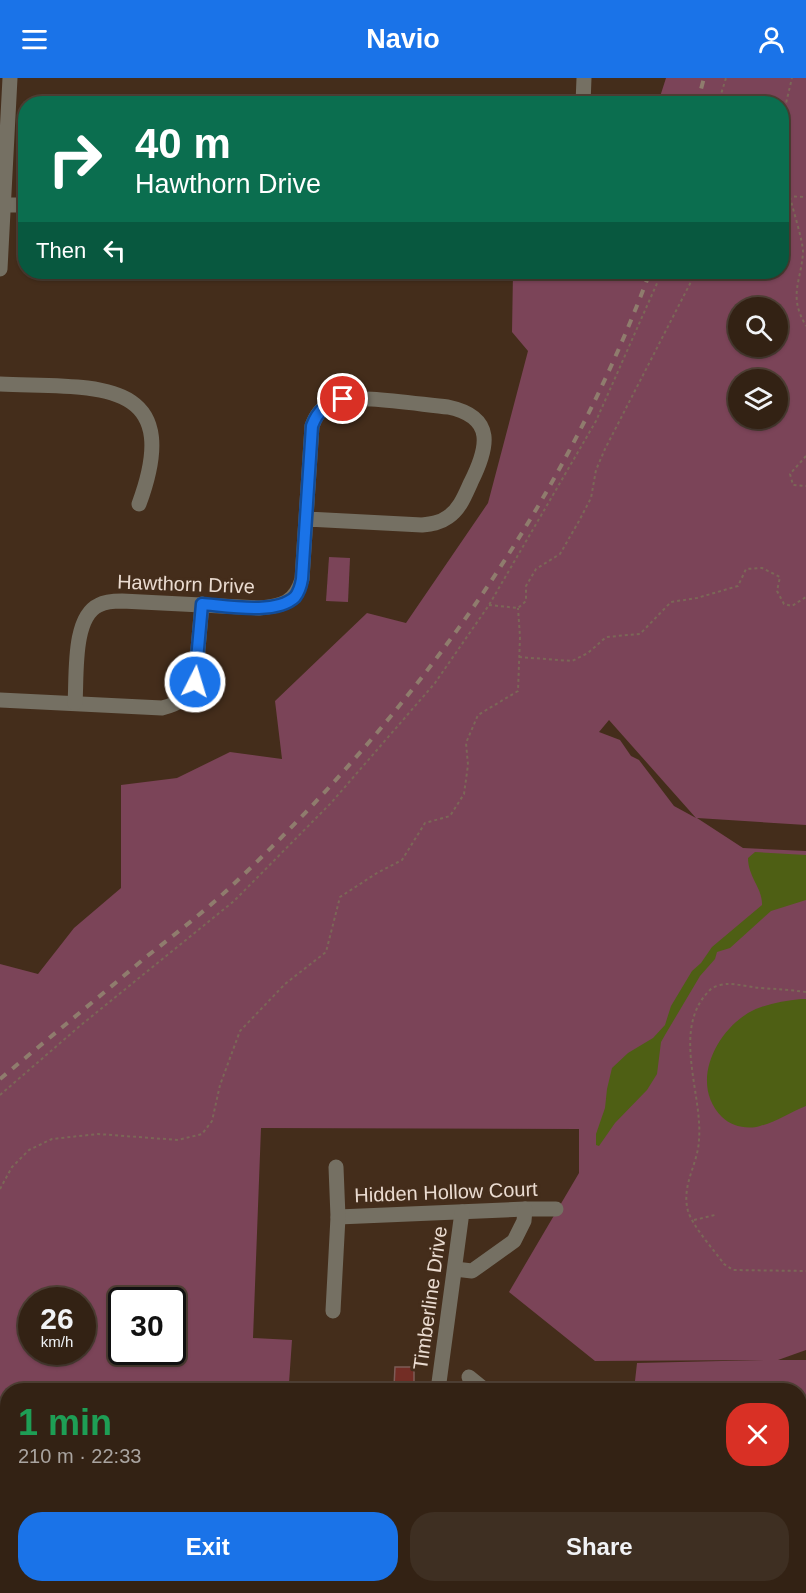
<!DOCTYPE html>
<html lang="en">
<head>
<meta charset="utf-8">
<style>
	body { margin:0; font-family:Arial,sans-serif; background:#3e2f22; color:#f1f3f6; height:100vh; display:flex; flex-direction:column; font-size:22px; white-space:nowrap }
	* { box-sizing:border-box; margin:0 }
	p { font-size:20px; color:#a9a4a0 }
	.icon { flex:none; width:33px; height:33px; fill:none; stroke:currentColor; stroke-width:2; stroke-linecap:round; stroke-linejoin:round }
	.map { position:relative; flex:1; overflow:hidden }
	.panel { position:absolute; left:0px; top:1305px; width:807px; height:210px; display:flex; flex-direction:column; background:#332214; border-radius:24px 24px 0 0; box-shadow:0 2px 4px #0004,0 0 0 2px #4e3f34 }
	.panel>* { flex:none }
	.guide { position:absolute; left:18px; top:18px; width:771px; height:183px; border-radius:24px; box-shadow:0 2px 4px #0004,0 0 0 2px #4e3f34; background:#0b6e4f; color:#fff; overflow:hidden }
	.tools { position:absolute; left:728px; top:219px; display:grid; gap:12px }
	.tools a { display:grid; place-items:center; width:60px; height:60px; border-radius:50%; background:#332214; box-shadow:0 2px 4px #0004,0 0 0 2px #4e3f34; font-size:30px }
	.speed { position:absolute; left:18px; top:1209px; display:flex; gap:12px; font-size:30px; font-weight:700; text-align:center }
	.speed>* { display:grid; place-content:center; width:78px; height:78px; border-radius:50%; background:#332214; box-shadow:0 2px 4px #0004,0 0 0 2px #4e3f34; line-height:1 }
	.speed small { font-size:15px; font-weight:400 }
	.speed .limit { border:3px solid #111; border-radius:9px; background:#fff; color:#111 }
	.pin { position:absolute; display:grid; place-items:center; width:51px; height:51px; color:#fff; margin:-26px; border:3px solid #fff; border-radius:50%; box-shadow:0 2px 6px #0007 }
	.me { position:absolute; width:66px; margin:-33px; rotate:5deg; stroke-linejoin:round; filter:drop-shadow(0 0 4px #0008) }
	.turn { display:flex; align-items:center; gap:21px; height:126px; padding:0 18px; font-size:27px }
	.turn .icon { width:78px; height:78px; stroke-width:2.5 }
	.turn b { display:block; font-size:42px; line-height:51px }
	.then { display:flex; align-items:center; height:57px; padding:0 18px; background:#0003; gap:12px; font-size:22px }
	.round { display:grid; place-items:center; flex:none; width:63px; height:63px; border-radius:24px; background:#3e2f22 }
	.summary { display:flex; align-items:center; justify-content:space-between; height:102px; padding:0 18px }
	h1 { font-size:36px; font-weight:800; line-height:45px; color:#1e9e55 }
	.primary-button { display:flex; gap:12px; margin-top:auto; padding:12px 18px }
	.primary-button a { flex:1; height:69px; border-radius:24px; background:#1a73e8; color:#fff; font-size:24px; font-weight:800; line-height:69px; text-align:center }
	.primary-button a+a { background:#3e2f22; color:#f1f3f6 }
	header { display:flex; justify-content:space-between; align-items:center; height:78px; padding:0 18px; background:#1a73e8; color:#fff; font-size:27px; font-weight:800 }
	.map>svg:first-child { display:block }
	.green { fill:#7b4458; fill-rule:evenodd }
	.water { fill:#4e5f14 }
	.building { fill:#732d25; stroke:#7d5c57; stroke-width:1.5 }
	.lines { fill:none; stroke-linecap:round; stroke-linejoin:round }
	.path { stroke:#7b6757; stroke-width:2; stroke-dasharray:3 3; stroke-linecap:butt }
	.minor { stroke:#757063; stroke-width:15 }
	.rail { stroke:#8f7c6d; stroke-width:4; stroke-dasharray:8 8; stroke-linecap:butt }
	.route-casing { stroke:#114b97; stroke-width:15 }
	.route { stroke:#1a73e8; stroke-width:10 }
	.labels { text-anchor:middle; stroke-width:6; stroke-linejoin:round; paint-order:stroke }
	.street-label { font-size:20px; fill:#eadbd0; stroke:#442d1b }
</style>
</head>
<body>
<header><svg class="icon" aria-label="menu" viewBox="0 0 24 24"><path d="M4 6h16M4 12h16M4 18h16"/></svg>Navio<svg class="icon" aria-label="person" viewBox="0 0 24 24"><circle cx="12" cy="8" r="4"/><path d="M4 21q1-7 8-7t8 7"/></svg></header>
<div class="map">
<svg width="806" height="1515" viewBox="0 0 806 1515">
	<rect width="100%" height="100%" fill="#442d1b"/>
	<!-- green -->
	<g class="green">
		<path d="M 666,0 L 806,0 L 806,747 L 697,740 L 743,770 L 806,773 L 806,1272 L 778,1282 L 806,1282 L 806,1454 L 800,1455 L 800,1312 L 634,1312 L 637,1285 L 764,1282 L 595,1283 L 509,1214 L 579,1095 L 579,1051 L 261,1050 L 253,1260 L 292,1262 L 289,1305 L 271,1312 L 8,1312 L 8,1508 L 239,1508 L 238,1515 L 0,1515 L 0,886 L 38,896 L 74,850 L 121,810 L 121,707 L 177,700 L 230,674 L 282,681 L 275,623 L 367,535 L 406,545 L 488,425 L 528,273 L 512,254 L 513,194 L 782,194 L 782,26 L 658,25 ZM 738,230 L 777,230 L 777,268 L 738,268 ZM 738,302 L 777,302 L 777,340 L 738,340 ZM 609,642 L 696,740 L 674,728 L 639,682 L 631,678 L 620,662 L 599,654 ZM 32,1222 L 82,1222 L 82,1274 L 32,1274 ZM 122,1222 L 172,1222 L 172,1274 L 122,1274 Z"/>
		<path d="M 329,479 L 350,480 L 348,524 L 326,523 Z"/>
		<path d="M 614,1508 L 683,1508 L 681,1515 L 614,1515 Z"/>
	</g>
	<!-- water -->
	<g class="water">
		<path d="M 755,774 L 806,777 L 806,822 L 771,833 L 730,870 L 717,874 L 715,881 L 700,898 L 665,957 L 661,964 L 657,996 L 647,1012 L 615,1045 L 599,1068 L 596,1067 L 596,1056 L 605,1030 L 607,1011 L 612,990 L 628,975 L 653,960 L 665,947 L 671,928 L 692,893 L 701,885 L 712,869 L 762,827 C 763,811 748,799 748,780 Z"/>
		<path d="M 801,921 L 806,921 L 806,1028 C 791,1034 776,1044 760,1048 C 747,1052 731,1048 722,1039 C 690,1007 714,956 748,935 C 764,926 783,923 801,921 Z"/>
	</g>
	<!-- building -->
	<path class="building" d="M 395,1289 L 414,1289 L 414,1309 L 394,1309 Z"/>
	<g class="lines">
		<!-- path -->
		<g class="path">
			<path d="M 718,26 L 726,0"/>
			<path d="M 782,42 L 792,0"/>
			<path d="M 782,118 L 806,119"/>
			<path d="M 790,119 C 793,132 803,163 803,174 C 801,205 788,217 806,248"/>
			<path d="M 806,378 L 790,396 L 793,407 L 806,408"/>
			<path d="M 489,527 L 518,530 L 526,523 L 526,508 L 536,491 L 560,476 L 579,443 L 591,420 L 596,392 L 605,371 L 696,194"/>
			<path d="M 519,579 L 572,583 L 588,575 L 606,559 L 640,556 L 671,524 L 697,520 L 738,508 L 746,491 L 762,490 L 780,499 L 777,513 L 784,526 L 792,528 L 806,519"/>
			<path d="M 806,914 C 791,912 776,911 760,910 C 750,909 739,906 728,906 C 723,906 715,908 711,911 C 670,949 703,1015 699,1062 C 698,1086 681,1107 688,1133 C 693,1149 714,1172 724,1186 L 733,1192 L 806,1193"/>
			<path d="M 0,1017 L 81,947 L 234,823 L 331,725 L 435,605 L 489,527 L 596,343 L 662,194"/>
			<path d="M 0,1111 L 12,1089 L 29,1072 L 52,1061 L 98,1056 L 178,1062 L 202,1056 L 212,1043 L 220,1007 L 240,953 L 285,906 L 326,874 L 340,819 L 377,795 L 402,782 L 425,745 L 450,738 L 464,716 L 468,687 L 466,665 L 478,637 L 518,613 L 520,559 L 518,530"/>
			<path d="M 694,1142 L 715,1137"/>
		</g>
		<!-- minor -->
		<g class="minor">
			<path d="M 583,26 L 584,0"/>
			<path d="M 4,127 L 26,127"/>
			<path d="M 0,191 L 10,0"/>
			<path d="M 0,306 C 92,310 187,296 139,426"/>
			<path d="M 0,622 L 162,630 C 178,626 189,620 195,604 L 202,526"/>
			<path d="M 75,625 C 77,599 72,539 99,527 C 106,523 115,523 122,523 L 259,530 C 282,528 295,525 302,501 L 312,348 C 316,337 321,330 332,324 C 353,315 422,327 448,329 C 496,339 488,370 471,404 C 465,417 460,431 448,439 C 440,445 431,446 422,447 L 307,441"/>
			<path d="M 338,1139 L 525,1131 L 556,1131"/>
			<path d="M 455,1191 L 472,1193 L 514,1163 L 524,1143 L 525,1131"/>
			<path d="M 333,1233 L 338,1139 L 336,1089"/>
			<path d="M 469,1299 L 485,1312"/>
			<path d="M 438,1312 L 462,1134"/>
			<path d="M 344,1508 L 346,1515"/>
			<path d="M 423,1508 L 424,1511 L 439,1515"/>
			<path d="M 519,1515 L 556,1514"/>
		</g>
		<!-- rail -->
		<g class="rail">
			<path d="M 697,26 L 704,0"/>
			<path d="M 0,1001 C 49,960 98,920 146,879 C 178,854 210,829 239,801 C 418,631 564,425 650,194"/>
		</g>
	</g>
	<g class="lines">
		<!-- route casing -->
		<g class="route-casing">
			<path id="route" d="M 195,604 L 202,526 C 227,528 276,537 295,519 C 299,514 301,507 302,501 L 312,348 C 318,332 326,326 343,321"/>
		</g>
		<!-- route -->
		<use href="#route" class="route"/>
	</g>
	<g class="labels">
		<!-- street labels -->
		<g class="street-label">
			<text transform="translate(186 506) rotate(2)" y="7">Hawthorn Drive</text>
			<text transform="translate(446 1114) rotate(-2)" y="7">Hidden Hollow Court</text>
			<text transform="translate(430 1220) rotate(-82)" y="7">Timberline Drive</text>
		</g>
	</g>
</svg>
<div class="tools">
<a><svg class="icon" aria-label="search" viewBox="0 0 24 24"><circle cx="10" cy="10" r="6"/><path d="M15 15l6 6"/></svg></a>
<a><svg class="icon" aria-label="layers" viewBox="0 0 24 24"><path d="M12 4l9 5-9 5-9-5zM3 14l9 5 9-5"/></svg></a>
</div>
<div class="speed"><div>26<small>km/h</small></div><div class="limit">30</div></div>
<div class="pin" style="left:343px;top:321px;background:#d93025"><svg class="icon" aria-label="arrive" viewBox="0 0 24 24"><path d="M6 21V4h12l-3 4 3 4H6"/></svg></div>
<svg class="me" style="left:195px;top:604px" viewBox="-20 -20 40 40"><circle r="17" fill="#1a73e8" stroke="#fff" stroke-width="3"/><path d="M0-11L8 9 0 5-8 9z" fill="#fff"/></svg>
<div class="guide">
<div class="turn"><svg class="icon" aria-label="right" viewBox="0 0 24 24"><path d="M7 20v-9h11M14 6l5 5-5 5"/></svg><div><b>40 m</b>Hawthorn Drive</div></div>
<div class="then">Then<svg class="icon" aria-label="left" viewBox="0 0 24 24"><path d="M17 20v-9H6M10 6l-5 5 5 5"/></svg></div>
</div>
<section class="panel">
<div class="summary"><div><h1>1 min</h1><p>210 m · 22:33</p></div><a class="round" style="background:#d93025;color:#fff"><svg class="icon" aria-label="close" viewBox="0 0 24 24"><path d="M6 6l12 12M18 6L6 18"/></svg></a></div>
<div class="primary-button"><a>Exit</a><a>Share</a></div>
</section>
</div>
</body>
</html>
